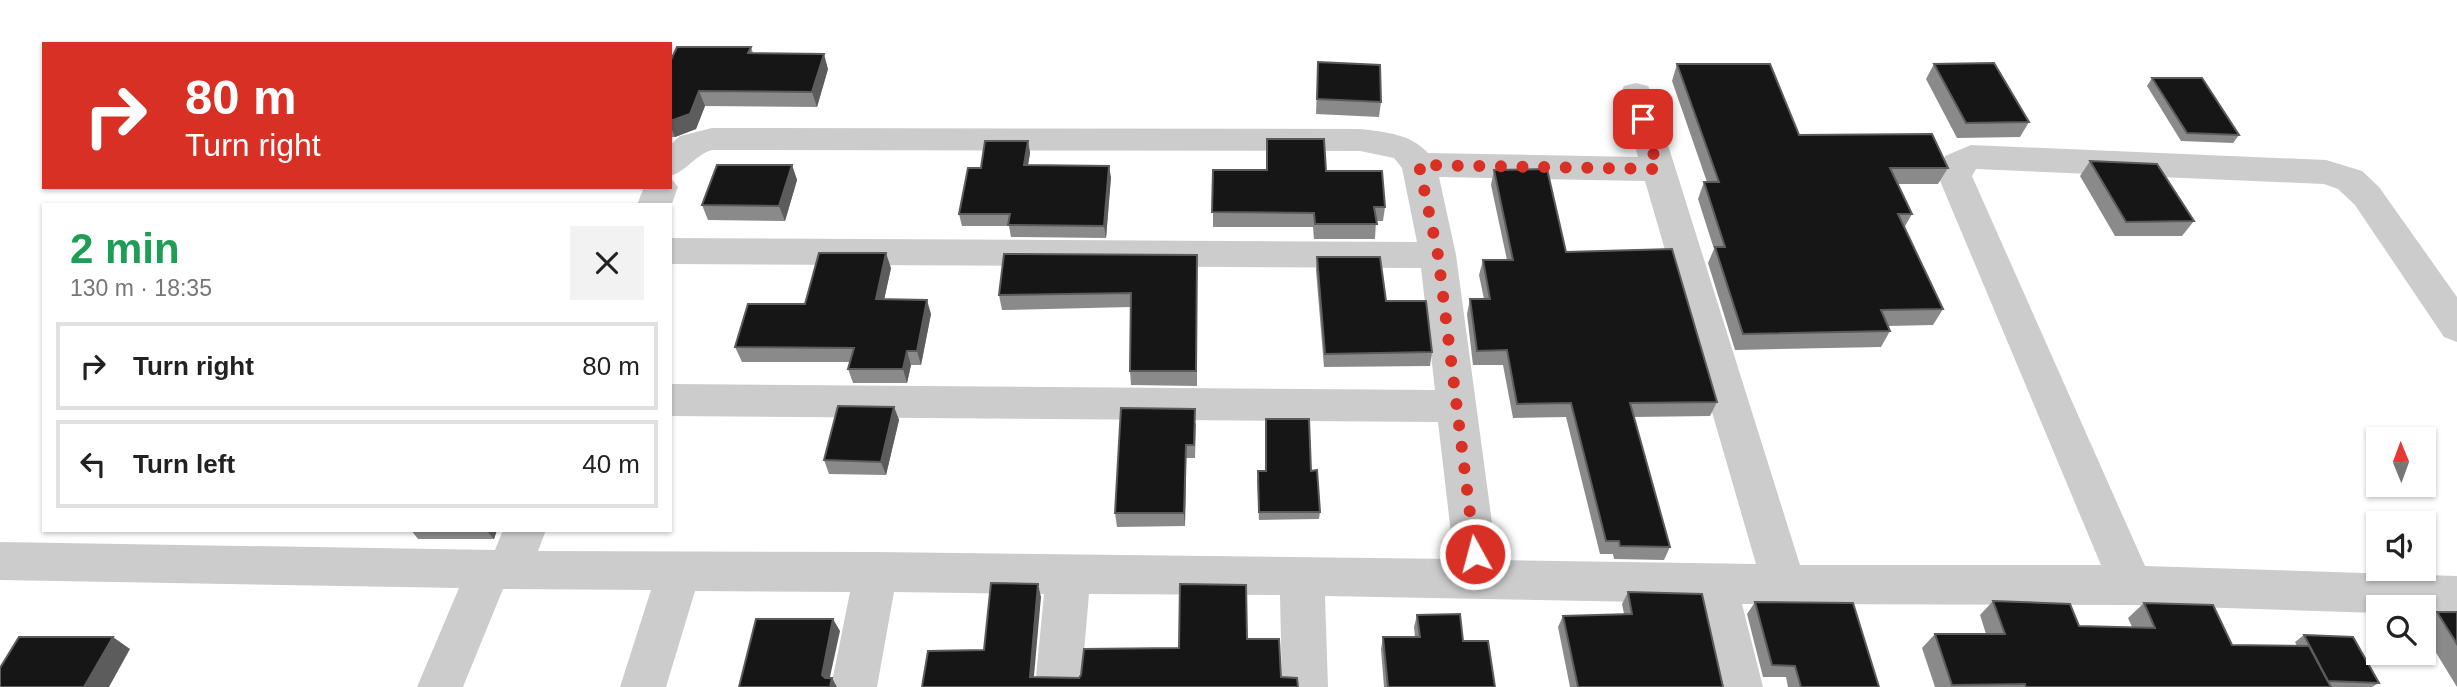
<!DOCTYPE html>
<html lang="en">
<head>
<meta charset="utf-8">
<style>
	body { margin:0; font-family:Arial,sans-serif; background:#f2f2f2; color:#222; height:100vh; display:flex; flex-direction:column; font-size:26px; white-space:nowrap }
	* { box-sizing:border-box; margin:0 }
	p { font-size:23px; color:#767676 }
	.icon { flex:none; width:38px; height:38px; fill:none; stroke:currentColor; stroke-width:2; stroke-linecap:round; stroke-linejoin:round }
	.map { position:relative; flex:1; overflow:hidden }
	.side { position:absolute; left:42px; top:203px; width:630px; height:329px; display:flex; flex-direction:column; background:#fff; border-radius:0px; box-shadow:0 2px 5px #0004 }
	.side>* { flex:none }
	.guide { position:absolute; left:42px; top:42px; width:630px; height:147px; border-radius:0px; box-shadow:0 2px 5px #0004; background:#d93025; color:#fff; overflow:hidden }
	.needle { width:46px; rotate:359deg }
	.controls { position:absolute; left:2366px; top:427px; display:grid; gap:14px }
	.controls a { display:grid; place-items:center; width:70px; height:70px; border-radius:0px; background:#fff; box-shadow:0 2px 5px #0004; font-size:35px }
	.pin { position:absolute; display:grid; place-items:center; width:60px; height:60px; color:#fff; margin:-30px; border-radius:14px; box-shadow:0 4px 10px #0006 }
	.me { position:absolute; width:77px; margin:-38px; rotate:353deg; stroke-linejoin:round; filter:drop-shadow(0 0 5px #0008) }
	.turn { display:flex; align-items:center; gap:24px; height:147px; padding:0 28px; font-size:32px }
	.turn .icon { width:91px; height:91px; stroke-width:2.5 }
	.turn b { display:block; font-size:49px; line-height:60px }
	.round { display:grid; place-items:center; flex:none; width:74px; height:74px; border-radius:0px; background:#f2f2f2 }
	.overview { display:flex; align-items:center; justify-content:space-between; height:119px; padding:0 28px }
	h1 { font-size:42px; font-weight:600; line-height:52px; color:#1e9e55 }
	ul { padding:0; list-style:none }
	li { display:flex; align-items:center; gap:21px; height:88px; margin:0 14px 10px; padding:0 14px; border:4px solid #e0e0e0; border-radius:0px }
	li div { flex:1 }
	li b { display:block; font-size:26px }
	li em { font-style:normal }
	.map>svg:first-child { display:block }
	.lines { fill:none; stroke-linecap:round; stroke-linejoin:round }
	.minor { fill:#ccc; fill-rule:evenodd }
	.wall { fill:#8a8a8a }
	.shaded-wall { fill:#5c5c5c }
	.building { fill:#161616; stroke:#5c5c5c; stroke-width:2 }
	.route { stroke:#d93025; stroke-width:12; stroke-dasharray:0 21.6 }
</style>
</head>
<body>
<div class="map">
<svg width="2457" height="687" viewBox="0 0 2457 687">
	<rect width="100%" height="100%" fill="#fff"/>
	<g class="lines">
		<!-- minor -->
		<g class="minor">
			<path d="M 1636,83 L 1648,86 L 1652,94 L 1800,565 L 2101,565 L 1938,176 L 1945,156 L 1971,145 L 2326,160 L 2362,171 L 2379,187 L 2457,297 L 2457,342 L 2444,337 L 2355,205 L 2338,189 L 2324,184 L 1976,169 L 1972,176 L 2145,566 L 2457,576 L 2457,616 L 2424,615 L 2424,607 L 2378,607 L 2378,613 L 2131,605 L 1742,604 L 1763,687 L 1717,687 L 1697,603 L 1325,596 L 1328,687 L 1282,687 L 1280,595 L 1089,594 L 1081,687 L 1035,687 L 1044,594 L 894,592 L 877,687 L 831,687 L 850,592 L 695,591 L 666,687 L 620,687 L 651,590 L 503,589 L 463,687 L 417,687 L 459,588 L 0,580 L 0,542 L 495,550 L 503,530 L 546,530 L 538,551 L 876,552 L 1454,559 L 1438,422 L 670,416 L 670,384 L 1435,390 L 1421,268 L 670,264 L 670,238 L 1417,242 L 1402,168 L 1394,158 L 1360,151 L 712,150 C 695,155 687,171 670,176 L 670,145 L 680,136 L 712,128 L 1360,129 C 1385,132 1411,134 1428,153 L 1638,157 L 1620,94 L 1624,86 ZM 1439,177 L 1645,181 L 1756,564 L 1497,560 L 1456,255 Z"/>
			<path d="M 670,177 L 678,187 L 670,209 L 670,205 L 637,205 L 644,187 L 670,187 Z"/>
		</g>
	</g>
	<!-- wall -->
	<g class="wall">
		<path d="M 751,47 L 753,53 L 828,69 L 817,107 L 705,106 L 696,129 L 675,137 L 670,137 L 670,62 Z"/>
		<path d="M 1318,62 L 1381,102 L 1379,117 L 1316,114 Z"/>
		<path d="M 1677,64 L 1799,135 L 1948,168 L 1938,184 L 1897,184 L 1912,214 L 1904,228 L 1943,309 L 1933,325 L 1888,326 L 1890,331 L 1881,347 L 1735,350 L 1708,263 L 1714,249 L 1698,199 L 1704,182 L 1707,182 L 1672,81 Z"/>
		<path d="M 1934,64 L 2029,122 L 2020,137 L 1957,138 L 1926,79 Z"/>
		<path d="M 2152,78 L 2239,135 L 2233,143 L 2181,141 L 2147,86 Z"/>
		<path d="M 1267,139 L 1326,171 L 1385,207 L 1383,221 L 1376,221 L 1375,239 L 1314,239 L 1313,227 L 1213,227 L 1213,170 L 1267,170 Z"/>
		<path d="M 1028,141 L 1030,153 L 1028,165 L 1111,177 L 1106,238 L 1011,237 L 1009,226 L 962,226 L 959,214 L 981,168 Z"/>
		<path d="M 2090,161 L 2194,221 L 2182,236 L 2115,236 L 2080,176 Z"/>
		<path d="M 792,165 L 797,180 L 785,221 L 708,220 L 702,205 Z"/>
		<path d="M 1494,170 L 1566,252 L 1717,402 L 1710,416 L 1633,417 L 1670,547 L 1664,560 L 1614,559 L 1613,554 L 1600,554 L 1566,417 L 1513,418 L 1503,365 L 1473,365 L 1467,314 L 1470,299 L 1484,299 L 1479,275 L 1483,260 L 1507,260 L 1491,185 Z"/>
		<path d="M 1197,255 L 1197,386 L 1131,385 L 1130,371 L 1131,307 L 1002,310 L 999,295 Z"/>
		<path d="M 1317,257 L 1386,301 L 1432,352 L 1430,366 L 1324,367 L 1316,270 Z"/>
		<path d="M 891,268 L 884,299 L 931,314 L 921,365 L 911,365 L 907,383 L 853,383 L 848,369 L 850,362 L 742,362 L 735,347 L 805,304 Z"/>
		<path d="M 894,407 L 899,420 L 886,475 L 829,474 L 824,460 Z"/>
		<path d="M 1196,423 L 1195,458 L 1186,458 L 1185,526 L 1117,527 L 1115,513 Z"/>
		<path d="M 1311,471 L 1320,512 L 1319,519 L 1259,520 L 1257,478 Z"/>
		<path d="M 411,530 L 497,530 L 494,539 L 418,539 Z"/>
		<path d="M 1628,592 L 1723,687 L 1570,687 L 1558,627 L 1563,616 L 1624,614 L 1622,604 Z"/>
		<path d="M 1993,601 L 2079,626 L 2132,627 L 2128,618 L 2144,603 L 2232,645 L 2297,646 L 2295,642 L 2304,635 L 2379,683 L 2372,687 L 1935,687 L 1922,648 L 1935,634 L 1986,634 L 1980,615 Z"/>
		<path d="M 1755,602 L 1879,687 L 1788,687 L 1786,677 L 1763,677 L 1747,614 Z"/>
		<path d="M 2437,612 L 2457,612 L 2457,687 L 2424,633 L 2424,620 Z"/>
		<path d="M 1417,615 L 1463,641 L 1495,687 L 1384,687 L 1381,649 L 1383,637 L 1415,637 L 1414,627 Z"/>
	</g>
	<!-- shaded-wall -->
	<g class="shaded-wall">
		<path d="M 824,54 L 828,69 L 817,107 L 812,92 Z"/>
		<path d="M 699,91 L 705,106 L 696,129 L 675,137 L 670,125 L 670,121 Z"/>
		<path d="M 1028,141 L 1030,153 L 1026,177 L 1024,165 Z"/>
		<path d="M 792,165 L 797,180 L 785,221 L 779,206 Z"/>
		<path d="M 1109,166 L 1111,177 L 1106,238 L 1104,226 Z"/>
		<path d="M 886,253 L 891,268 L 881,314 L 876,299 Z"/>
		<path d="M 927,300 L 931,314 L 921,365 L 917,351 Z"/>
		<path d="M 907,351 L 911,365 L 907,383 L 903,369 Z"/>
		<path d="M 894,407 L 899,420 L 886,475 L 881,462 Z"/>
		<path d="M 1186,445 L 1186,458 L 1185,526 L 1184,513 Z"/>
		<path d="M 486,530 L 497,530 L 494,539 Z"/>
		<path d="M 1038,584 L 1041,597 L 1033,687 L 1030,677 Z"/>
		<path d="M 833,619 L 840,631 L 828,686 L 822,675 Z"/>
		<path d="M 113,637 L 130,649 L 109,687 L 84,687 Z"/>
		<path d="M 832,678 L 837,687 L 830,687 Z"/>
	</g>
	<!-- building -->
	<g class="building">
		<path d="M 677,47 L 751,47 L 748,53 L 824,54 L 812,92 L 699,91 L 690,114 L 670,121 L 670,62 Z"/>
		<path d="M 1318,62 L 1380,65 L 1381,102 L 1317,99 Z"/>
		<path d="M 1994,63 L 2029,122 L 1966,123 L 1934,64 Z"/>
		<path d="M 1677,64 L 1770,64 L 1799,135 L 1932,134 L 1948,168 L 1890,168 L 1912,214 L 1898,214 L 1943,309 L 1881,310 L 1890,331 L 1743,334 L 1715,247 L 1725,247 L 1704,182 L 1719,182 Z"/>
		<path d="M 2152,78 L 2202,78 L 2239,135 L 2187,133 Z"/>
		<path d="M 1267,139 L 1324,139 L 1326,171 L 1382,171 L 1385,207 L 1374,207 L 1377,224 L 1315,224 L 1314,213 L 1212,212 L 1213,170 L 1267,170 Z"/>
		<path d="M 985,141 L 1028,141 L 1024,165 L 1109,166 L 1104,226 L 1008,225 L 1010,214 L 959,214 L 968,168 L 981,168 Z"/>
		<path d="M 2090,161 L 2157,164 L 2194,221 L 2126,222 Z"/>
		<path d="M 717,165 L 792,165 L 779,206 L 702,205 Z"/>
		<path d="M 1547,169 L 1566,252 L 1672,249 L 1717,402 L 1630,403 L 1670,547 L 1620,546 L 1619,541 L 1606,541 L 1571,403 L 1517,404 L 1507,350 L 1477,351 L 1470,299 L 1490,299 L 1483,260 L 1513,260 L 1494,170 Z"/>
		<path d="M 819,253 L 886,253 L 876,299 L 927,300 L 917,351 L 907,351 L 903,369 L 848,369 L 854,348 L 735,347 L 748,304 L 805,304 Z"/>
		<path d="M 1004,254 L 1197,255 L 1196,371 L 1130,371 L 1131,293 L 999,295 Z"/>
		<path d="M 1317,257 L 1380,257 L 1386,301 L 1426,301 L 1432,352 L 1325,354 Z"/>
		<path d="M 838,406 L 894,407 L 881,462 L 824,460 Z"/>
		<path d="M 1121,408 L 1195,409 L 1194,445 L 1186,445 L 1184,513 L 1115,513 Z"/>
		<path d="M 1266,419 L 1309,419 L 1311,471 L 1317,470 L 1320,512 L 1259,512 L 1258,471 L 1266,471 Z"/>
		<path d="M 991,583 L 1038,584 L 1030,677 L 1079,678 L 1081,675 L 1084,649 L 1179,648 L 1180,584 L 1246,585 L 1247,639 L 1279,639 L 1281,677 L 1297,678 L 1298,687 L 922,687 L 928,651 L 984,650 Z"/>
		<path d="M 1628,592 L 1702,594 L 1723,687 L 1578,687 L 1563,616 L 1632,614 Z"/>
		<path d="M 1993,601 L 2070,604 L 2079,626 L 2155,628 L 2144,603 L 2213,605 L 2232,645 L 2309,646 L 2331,687 L 2026,687 L 2025,684 L 1952,685 L 1935,634 L 2005,634 Z"/>
		<path d="M 1755,602 L 1853,603 L 1879,687 L 1801,687 L 1795,666 L 1772,665 Z"/>
		<path d="M 2437,612 L 2457,612 L 2457,644 Z"/>
		<path d="M 1460,614 L 1463,641 L 1488,641 L 1495,687 L 1388,687 L 1383,637 L 1420,637 L 1417,615 Z"/>
		<path d="M 756,619 L 833,619 L 822,675 L 825,678 L 832,678 L 830,687 L 739,687 Z"/>
		<path d="M 2304,635 L 2353,637 L 2379,683 L 2328,681 Z"/>
		<path d="M 19,637 L 113,637 L 84,687 L 0,687 L 0,668 Z"/>
	</g>
	<g class="lines">
		<!-- route -->
		<path class="route" d="M 1475,554 L 1438,255 L 1419,165 L 1658,169 L 1643,119"/>
	</g>
</svg>
<div class="controls">
<a><svg class="needle" viewBox="-14 -14 28 28"><path d="M0-13l5 13h-10z" fill="#e53935"/><path d="M0 13l5-13h-10z" fill="#767676"/></svg></a>
<a><svg class="icon" aria-label="sound" viewBox="0 0 24 24"><path d="M4 9h4l5-4v14l-5-4H4zM17 9q2 3 0 6"/></svg></a>
<a><svg class="icon" aria-label="search" viewBox="0 0 24 24"><circle cx="10" cy="10" r="6"/><path d="M15 15l6 6"/></svg></a>
</div>
<div class="pin" style="left:1643px;top:119px;background:#d93025"><svg class="icon" aria-label="arrive" viewBox="0 0 24 24"><path d="M6 21V4h12l-3 4 3 4H6"/></svg></div>
<svg class="me" style="left:1475px;top:554px" viewBox="-20 -20 40 40"><circle r="17" fill="#d93025" stroke="#fff" stroke-width="3"/><path d="M0-11L8 9 0 5-8 9z" fill="#fff"/></svg>
<div class="guide">
<div class="turn"><svg class="icon" aria-label="right" viewBox="0 0 24 24"><path d="M7 20v-9h11M14 6l5 5-5 5"/></svg><div><b>80 m</b>Turn right</div></div>
</div>
<section class="side">
<div class="overview"><div><h1>2 min</h1><p>130 m · 18:35</p></div><a class="round"><svg class="icon" aria-label="close" viewBox="0 0 24 24"><path d="M6 6l12 12M18 6L6 18"/></svg></a></div>
<ul>
<li><svg class="icon" aria-label="right" viewBox="0 0 24 24"><path d="M7 20v-9h11M14 6l5 5-5 5"/></svg><div><b>Turn right</b></div><em>80 m</em></li>
<li><svg class="icon" aria-label="left" viewBox="0 0 24 24"><path d="M17 20v-9H6M10 6l-5 5 5 5"/></svg><div><b>Turn left</b></div><em>40 m</em></li>
</ul>
</section>
</div>
</body>
</html>
